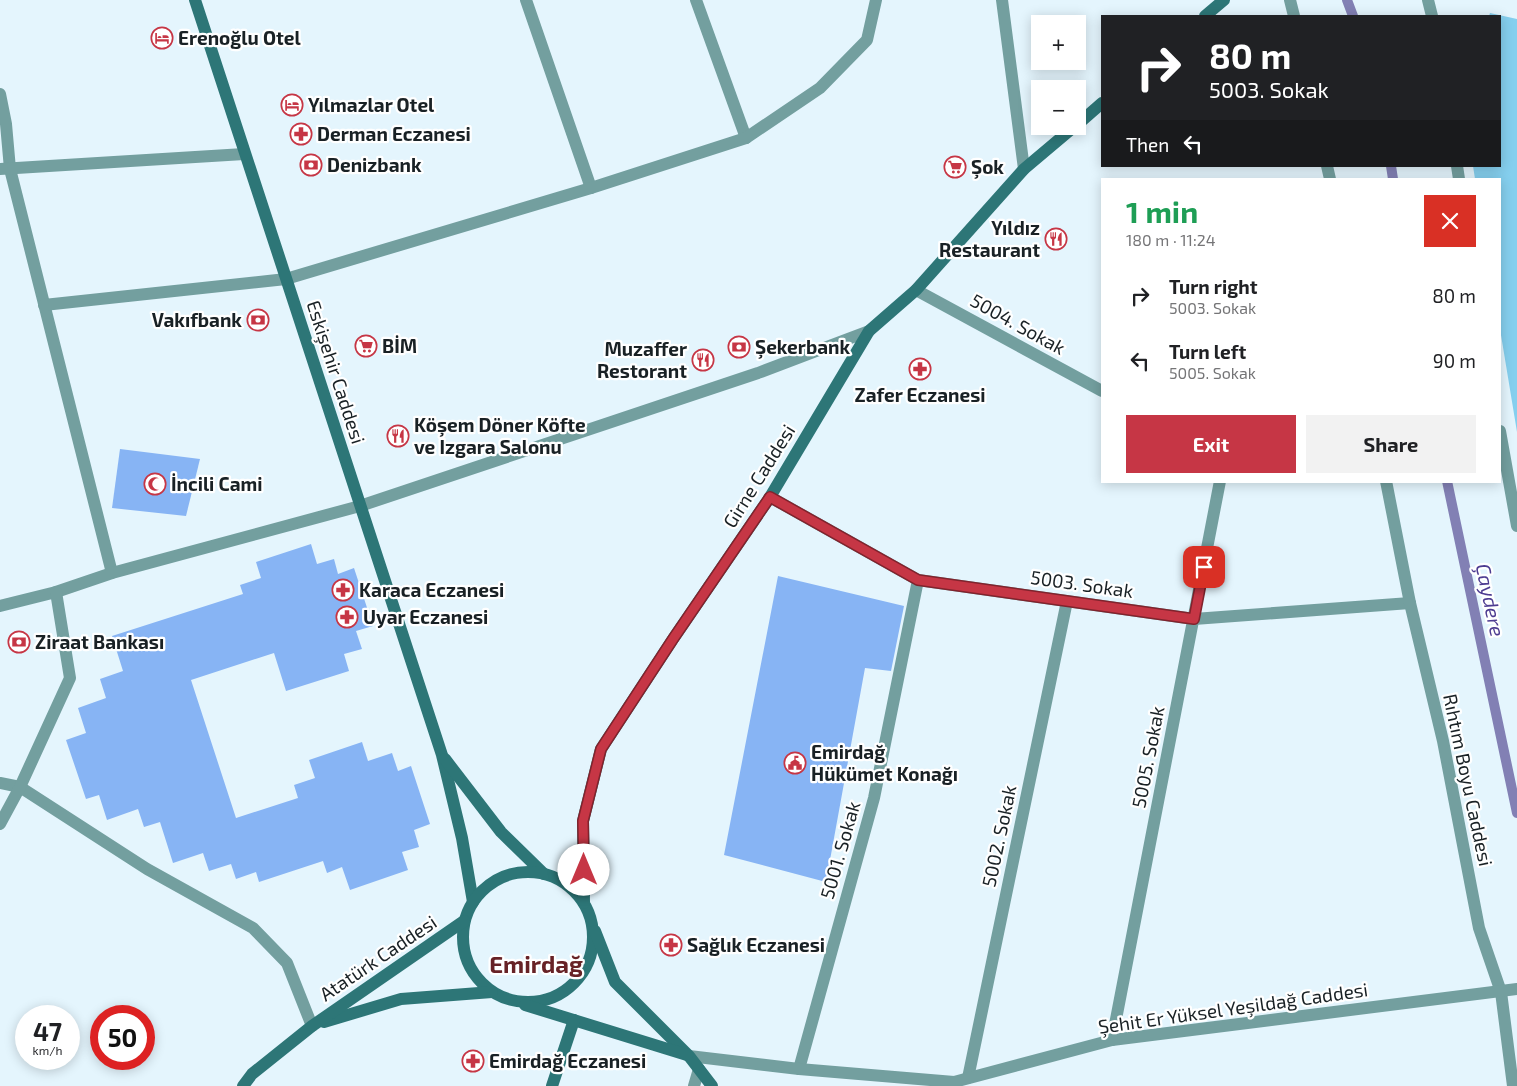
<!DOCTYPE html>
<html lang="en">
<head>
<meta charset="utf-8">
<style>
	body { margin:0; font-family:"Exo 2",sans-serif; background:#f2f2f2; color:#202124; height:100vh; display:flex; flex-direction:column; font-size:19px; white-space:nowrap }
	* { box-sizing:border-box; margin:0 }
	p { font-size:16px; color:#757577 }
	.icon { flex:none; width:28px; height:28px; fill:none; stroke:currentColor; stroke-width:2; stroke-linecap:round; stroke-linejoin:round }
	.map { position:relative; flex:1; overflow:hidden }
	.drawer { position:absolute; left:1101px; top:178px; width:400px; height:305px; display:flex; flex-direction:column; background:#fff; border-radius:0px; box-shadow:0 2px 12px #0003 }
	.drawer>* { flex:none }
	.hud { position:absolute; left:1101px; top:15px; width:400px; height:152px; border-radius:0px; box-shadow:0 2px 12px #0003; background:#202124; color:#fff; overflow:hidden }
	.buttons { position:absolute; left:1031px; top:15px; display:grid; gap:10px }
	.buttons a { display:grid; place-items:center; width:55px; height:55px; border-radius:0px; background:#fff; box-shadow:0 2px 12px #0003; font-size:25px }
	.speed { position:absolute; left:15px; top:1005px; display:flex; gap:10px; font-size:25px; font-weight:700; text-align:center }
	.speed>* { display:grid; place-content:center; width:65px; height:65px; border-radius:50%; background:#fff; box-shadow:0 2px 12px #0003; line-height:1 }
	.speed small { font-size:12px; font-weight:400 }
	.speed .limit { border:8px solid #d22; background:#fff; color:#111 }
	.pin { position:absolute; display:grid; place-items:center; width:42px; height:42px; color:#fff; margin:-21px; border-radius:10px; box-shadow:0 2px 8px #0006 }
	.me { position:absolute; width:55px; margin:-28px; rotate:0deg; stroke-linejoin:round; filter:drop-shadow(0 0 4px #0008) }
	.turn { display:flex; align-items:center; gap:18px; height:105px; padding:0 25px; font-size:22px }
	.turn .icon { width:65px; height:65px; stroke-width:2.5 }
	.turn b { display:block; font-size:35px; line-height:42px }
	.then { display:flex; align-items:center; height:48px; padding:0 25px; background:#0003; gap:10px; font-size:19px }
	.round { display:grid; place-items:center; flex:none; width:52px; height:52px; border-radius:0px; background:#f2f2f2 }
	.overview { display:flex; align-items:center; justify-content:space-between; height:85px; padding:0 25px }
	h1 { font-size:30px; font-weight:700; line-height:38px; color:#1e9e55 }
	.button { display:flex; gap:10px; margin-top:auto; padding:10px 25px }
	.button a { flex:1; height:58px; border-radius:0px; background:#c63645; color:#fff; font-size:20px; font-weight:700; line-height:58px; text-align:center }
	.button a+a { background:#f2f2f2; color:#202124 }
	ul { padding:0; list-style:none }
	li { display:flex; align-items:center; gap:15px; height:65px; padding:0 25px }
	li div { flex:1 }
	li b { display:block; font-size:19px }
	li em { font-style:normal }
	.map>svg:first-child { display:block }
	.green { fill:#85cfee }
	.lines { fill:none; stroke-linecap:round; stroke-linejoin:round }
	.stream { stroke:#8280b4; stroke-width:10 }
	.building { fill:#87b4f4 }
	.pedestrian { stroke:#739f9f; stroke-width:12 }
	.minor { stroke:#739f9f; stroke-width:12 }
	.tertiary { stroke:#739f9f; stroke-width:12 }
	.secondary { stroke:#2d7677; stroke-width:12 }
	.route-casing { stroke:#81232d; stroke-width:12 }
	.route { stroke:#c63645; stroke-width:9 }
	.labels { text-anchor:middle; stroke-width:4.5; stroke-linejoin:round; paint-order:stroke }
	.poi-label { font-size:19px; font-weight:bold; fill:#192125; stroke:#fff; text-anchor:start }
	.street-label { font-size:19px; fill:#192125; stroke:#fff }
	.water-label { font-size:20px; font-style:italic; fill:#4d3c91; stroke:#fff }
	.district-label { font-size:24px; font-weight:bold; fill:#672226; stroke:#fff }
</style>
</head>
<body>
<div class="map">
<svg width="1517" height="1086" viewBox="0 0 1517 1086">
	<rect width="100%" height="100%" fill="#e4f5fd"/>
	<!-- green -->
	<path class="green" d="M 1490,13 L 1517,19 L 1517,432 L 1500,329 L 1500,179 L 1475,179 L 1473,166 L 1500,166 L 1500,16 L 1489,16 Z"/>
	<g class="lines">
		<!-- stream -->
		<g class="stream">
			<path d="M 1347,0 L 1353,16"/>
			<path d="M 1391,166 L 1393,179"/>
			<path d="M 1447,481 L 1517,813"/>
		</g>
	</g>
	<!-- building -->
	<g class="building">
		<path d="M 120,449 L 200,459 L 186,516 L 112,508 Z"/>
		<path d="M 311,544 L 317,564 L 334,559 L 338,574 L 354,568 L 373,626 L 356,631 L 362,649 L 344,654 L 349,671 L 286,691 L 274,653 L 191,680 L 236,818 L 298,798 L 294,785 L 315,778 L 309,760 L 362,742 L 368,761 L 392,753 L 398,771 L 411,766 L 430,824 L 414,830 L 419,847 L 402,852 L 408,870 L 350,890 L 342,867 L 327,873 L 323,861 L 259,882 L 256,872 L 236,879 L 231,864 L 209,871 L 203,853 L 173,863 L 160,822 L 144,827 L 138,809 L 107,820 L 99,795 L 86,799 L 66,740 L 86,733 L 78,708 L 106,698 L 100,679 L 123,671 L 112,636 L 243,594 L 240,585 L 261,578 L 256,562 Z"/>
		<path d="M 778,576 L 904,606 L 891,671 L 865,668 L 826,882 L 724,855 Z"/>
	</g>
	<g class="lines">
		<!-- pedestrian -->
		<path class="pedestrian" d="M 694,1086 L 699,1069"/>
		<!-- minor -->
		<g class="minor">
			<path d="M 526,0 L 591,188"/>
			<path d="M 696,0 L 746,138"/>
			<path d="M 1002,0 L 1024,169"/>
			<path d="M 0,94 L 6,124 L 10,169 L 112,573"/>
			<path d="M 0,169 L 244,154"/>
			<path d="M 916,290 L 1102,391"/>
			<path d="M 44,305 L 286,279 L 591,188 L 746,138 L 820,88 L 867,40 L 876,0"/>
			<path d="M 770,497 L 918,580 L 1194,619 L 1410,603"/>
			<path d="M 0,606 L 56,592 L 112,573 L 360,506 L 758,373 L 869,331"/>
			<path d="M 0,783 L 20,787 L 147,869 L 253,928 L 287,963 L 312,1026"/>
			<path d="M 0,824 L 20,787 L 70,678 L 56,592"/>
			<path d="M 1112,1040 L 1220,481"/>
			<path d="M 799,1069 L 874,798 L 918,580"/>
			<path d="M 968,1078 L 1067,601"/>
		</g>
		<!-- tertiary -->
		<g class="tertiary">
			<path d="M 1290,0 L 1294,16"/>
			<path d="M 1428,0 L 1432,16"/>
			<path d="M 1327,166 L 1330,179"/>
			<path d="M 1457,166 L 1459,179"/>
			<path d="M 1500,431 L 1517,526"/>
			<path d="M 1386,481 L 1410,603 L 1443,741 L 1479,928 L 1501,992 L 1513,1086"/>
			<path d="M 689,1056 L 799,1069 L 954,1082 L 1112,1040 L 1517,989"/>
		</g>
		<!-- secondary -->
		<g class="secondary">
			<path d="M 195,0 L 442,755 L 462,838 L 473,902"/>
			<path d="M 1205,16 L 1224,0"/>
			<path d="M 1078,124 L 1102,103"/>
			<path d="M 445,759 L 501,832 L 544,874"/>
			<circle cx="528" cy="937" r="65"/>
			<path d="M 584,903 L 583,821 L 601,749 L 673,639 L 770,497 L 869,331 L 916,290 L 1024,169 L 1075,126"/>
			<path d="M 595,931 L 615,982 L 689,1056 L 712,1086"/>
			<path d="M 525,1005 L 687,1055"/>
			<path d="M 324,1022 L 401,999 L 492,992"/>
			<path d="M 243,1086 L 252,1074 L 312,1026 L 464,921"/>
			<path d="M 552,1086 L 574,1020"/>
		</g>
	</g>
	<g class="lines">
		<!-- route casing -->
		<g class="route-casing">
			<path id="route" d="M 584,870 L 583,821 L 601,749 L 673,639 L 770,497 L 918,580 L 1194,619 L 1204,567"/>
		</g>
		<!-- route -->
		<use href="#route" class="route"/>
	</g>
	<!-- icons -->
	<defs>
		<g id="hotel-ring" transform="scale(1.125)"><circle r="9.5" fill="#fff" stroke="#c63645" stroke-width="1.5"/><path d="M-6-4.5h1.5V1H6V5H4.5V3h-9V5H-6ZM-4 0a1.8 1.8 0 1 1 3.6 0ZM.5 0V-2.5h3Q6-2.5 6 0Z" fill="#c63645"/></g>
		<g id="pharmacy-ring" transform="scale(1.125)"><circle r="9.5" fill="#fff" stroke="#c63645" stroke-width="1.5"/><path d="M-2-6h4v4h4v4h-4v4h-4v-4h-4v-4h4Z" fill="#c63645"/></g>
		<g id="bank-ring" transform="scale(1.125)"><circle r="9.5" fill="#fff" stroke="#c63645" stroke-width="1.5"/><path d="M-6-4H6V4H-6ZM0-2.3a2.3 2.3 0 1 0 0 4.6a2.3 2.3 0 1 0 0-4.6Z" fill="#c63645"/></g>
		<g id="supermarket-ring" transform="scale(1.125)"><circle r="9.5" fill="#fff" stroke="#c63645" stroke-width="1.5"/><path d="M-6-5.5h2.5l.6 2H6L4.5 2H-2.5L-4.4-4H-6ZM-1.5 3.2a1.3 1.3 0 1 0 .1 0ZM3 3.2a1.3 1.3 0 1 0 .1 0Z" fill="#c63645"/></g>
		<g id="restaurant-ring" transform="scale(1.125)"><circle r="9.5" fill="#fff" stroke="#c63645" stroke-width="1.5"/><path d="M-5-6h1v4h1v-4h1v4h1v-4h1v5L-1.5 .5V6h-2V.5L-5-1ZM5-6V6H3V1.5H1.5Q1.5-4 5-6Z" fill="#c63645"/></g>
		<g id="mosque-ring" transform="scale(1.125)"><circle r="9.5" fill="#fff" stroke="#c63645" stroke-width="1.5"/><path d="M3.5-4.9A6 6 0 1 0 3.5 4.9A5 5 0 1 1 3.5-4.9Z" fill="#c63645"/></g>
		<g id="civic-ring" transform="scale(1.125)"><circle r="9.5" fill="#fff" stroke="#c63645" stroke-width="1.5"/><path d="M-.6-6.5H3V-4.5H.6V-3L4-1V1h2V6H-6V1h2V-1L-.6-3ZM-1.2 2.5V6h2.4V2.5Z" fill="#c63645"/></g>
	</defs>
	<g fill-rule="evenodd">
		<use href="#hotel-ring" x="162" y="38"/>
		<use href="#hotel-ring" x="292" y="105"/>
		<use href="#pharmacy-ring" x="301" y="134"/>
		<use href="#bank-ring" x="311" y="165"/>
		<use href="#supermarket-ring" x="955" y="167"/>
		<use href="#restaurant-ring" x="1056" y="239"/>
		<use href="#bank-ring" x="258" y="320"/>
		<use href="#supermarket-ring" x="366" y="346"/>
		<use href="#bank-ring" x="739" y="347"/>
		<use href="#restaurant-ring" x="703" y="360"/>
		<use href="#pharmacy-ring" x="920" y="369"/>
		<use href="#restaurant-ring" x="398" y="436"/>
		<use href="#mosque-ring" x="155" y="484"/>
		<use href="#pharmacy-ring" x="343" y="590"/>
		<use href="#pharmacy-ring" x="347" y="617"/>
		<use href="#bank-ring" x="19" y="642"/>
		<use href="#civic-ring" x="795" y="763"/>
		<use href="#pharmacy-ring" x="671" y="945"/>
		<use href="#pharmacy-ring" x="473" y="1061"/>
	</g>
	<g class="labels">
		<!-- poi labels -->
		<g class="poi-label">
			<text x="178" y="45">Erenoğlu Otel</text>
			<text x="308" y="112">Yılmazlar Otel</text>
			<text x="317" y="141">Derman Eczanesi</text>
			<text x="327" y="172">Denizbank</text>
			<text x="971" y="174">Şok</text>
			<text x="1040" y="235" text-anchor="end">Yıldız<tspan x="1040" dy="22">Restaurant</tspan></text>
			<text x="242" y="327" text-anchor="end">Vakıfbank</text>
			<text x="382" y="353">BİM</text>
			<text x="755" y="354">Şekerbank</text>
			<text x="687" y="356" text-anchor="end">Muzaffer<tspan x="687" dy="22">Restorant</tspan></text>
			<text x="920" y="402" text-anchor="middle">Zafer Eczanesi</text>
			<text x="414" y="432">Köşem Döner Köfte<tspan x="414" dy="22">ve Izgara Salonu</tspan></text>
			<text x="171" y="491">İncili Cami</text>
			<text x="359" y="597">Karaca Eczanesi</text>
			<text x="363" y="624">Uyar Eczanesi</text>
			<text x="35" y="649">Ziraat Bankası</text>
			<text x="811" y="759">Emirdağ<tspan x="811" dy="22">Hükümet Konağı</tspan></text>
			<text x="687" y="952">Sağlık Eczanesi</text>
			<text x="489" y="1068">Emirdağ Eczanesi</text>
		</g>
		<!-- street labels -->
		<g class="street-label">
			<text transform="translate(1018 324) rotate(29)" y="7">5004. Sokak</text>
			<text transform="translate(336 372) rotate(72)" y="7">Eskişehir Caddesi</text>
			<text transform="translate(759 476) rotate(-58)" y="7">Girne Caddesi</text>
			<text transform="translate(1082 584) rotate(8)" y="7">5003. Sokak</text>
			<text transform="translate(1148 757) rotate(-79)" y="7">5005. Sokak</text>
			<text transform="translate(1468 780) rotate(78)" y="7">Rıhtım Boyu Caddesi</text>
			<text transform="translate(999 836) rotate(-78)" y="7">5002. Sokak</text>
			<text transform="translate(840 850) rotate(-74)" y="7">5001. Sokak</text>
			<text transform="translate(378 958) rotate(-34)" y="7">Atatürk Caddesi</text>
			<text transform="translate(1233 1008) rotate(-8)" y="7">Şehit Er Yüksel Yeşildağ Caddesi</text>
		</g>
		<!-- water labels -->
		<g class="water-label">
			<text transform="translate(1490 600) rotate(78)" y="7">Çaydere</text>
		</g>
		<!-- district labels -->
		<g class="district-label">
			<text x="536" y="973">Emirdağ</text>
		</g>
	</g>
</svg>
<div class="buttons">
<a>+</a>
<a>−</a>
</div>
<div class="speed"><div>47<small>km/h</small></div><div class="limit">50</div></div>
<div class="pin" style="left:1204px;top:567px;background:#d93025"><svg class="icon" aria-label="arrive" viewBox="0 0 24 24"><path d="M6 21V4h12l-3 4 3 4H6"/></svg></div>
<svg class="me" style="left:584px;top:870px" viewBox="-20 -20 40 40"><circle r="19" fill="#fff"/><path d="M0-13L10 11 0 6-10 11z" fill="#c63645"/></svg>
<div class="hud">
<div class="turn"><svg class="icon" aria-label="right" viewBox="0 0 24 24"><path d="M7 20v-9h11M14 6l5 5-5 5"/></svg><div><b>80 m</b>5003. Sokak</div></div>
<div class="then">Then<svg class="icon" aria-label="left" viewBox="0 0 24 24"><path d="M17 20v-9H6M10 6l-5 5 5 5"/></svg></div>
</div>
<section class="drawer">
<div class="overview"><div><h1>1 min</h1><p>180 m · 11:24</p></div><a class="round" style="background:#d93025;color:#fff"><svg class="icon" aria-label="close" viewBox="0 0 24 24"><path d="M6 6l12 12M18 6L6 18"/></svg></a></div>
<ul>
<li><svg class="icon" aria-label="right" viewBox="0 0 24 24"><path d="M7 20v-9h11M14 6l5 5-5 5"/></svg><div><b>Turn right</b><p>5003. Sokak</p></div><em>80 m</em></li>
<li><svg class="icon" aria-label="left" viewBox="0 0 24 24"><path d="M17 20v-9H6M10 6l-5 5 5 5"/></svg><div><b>Turn left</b><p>5005. Sokak</p></div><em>90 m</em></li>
</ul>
<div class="button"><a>Exit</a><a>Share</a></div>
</section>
</div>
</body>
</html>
